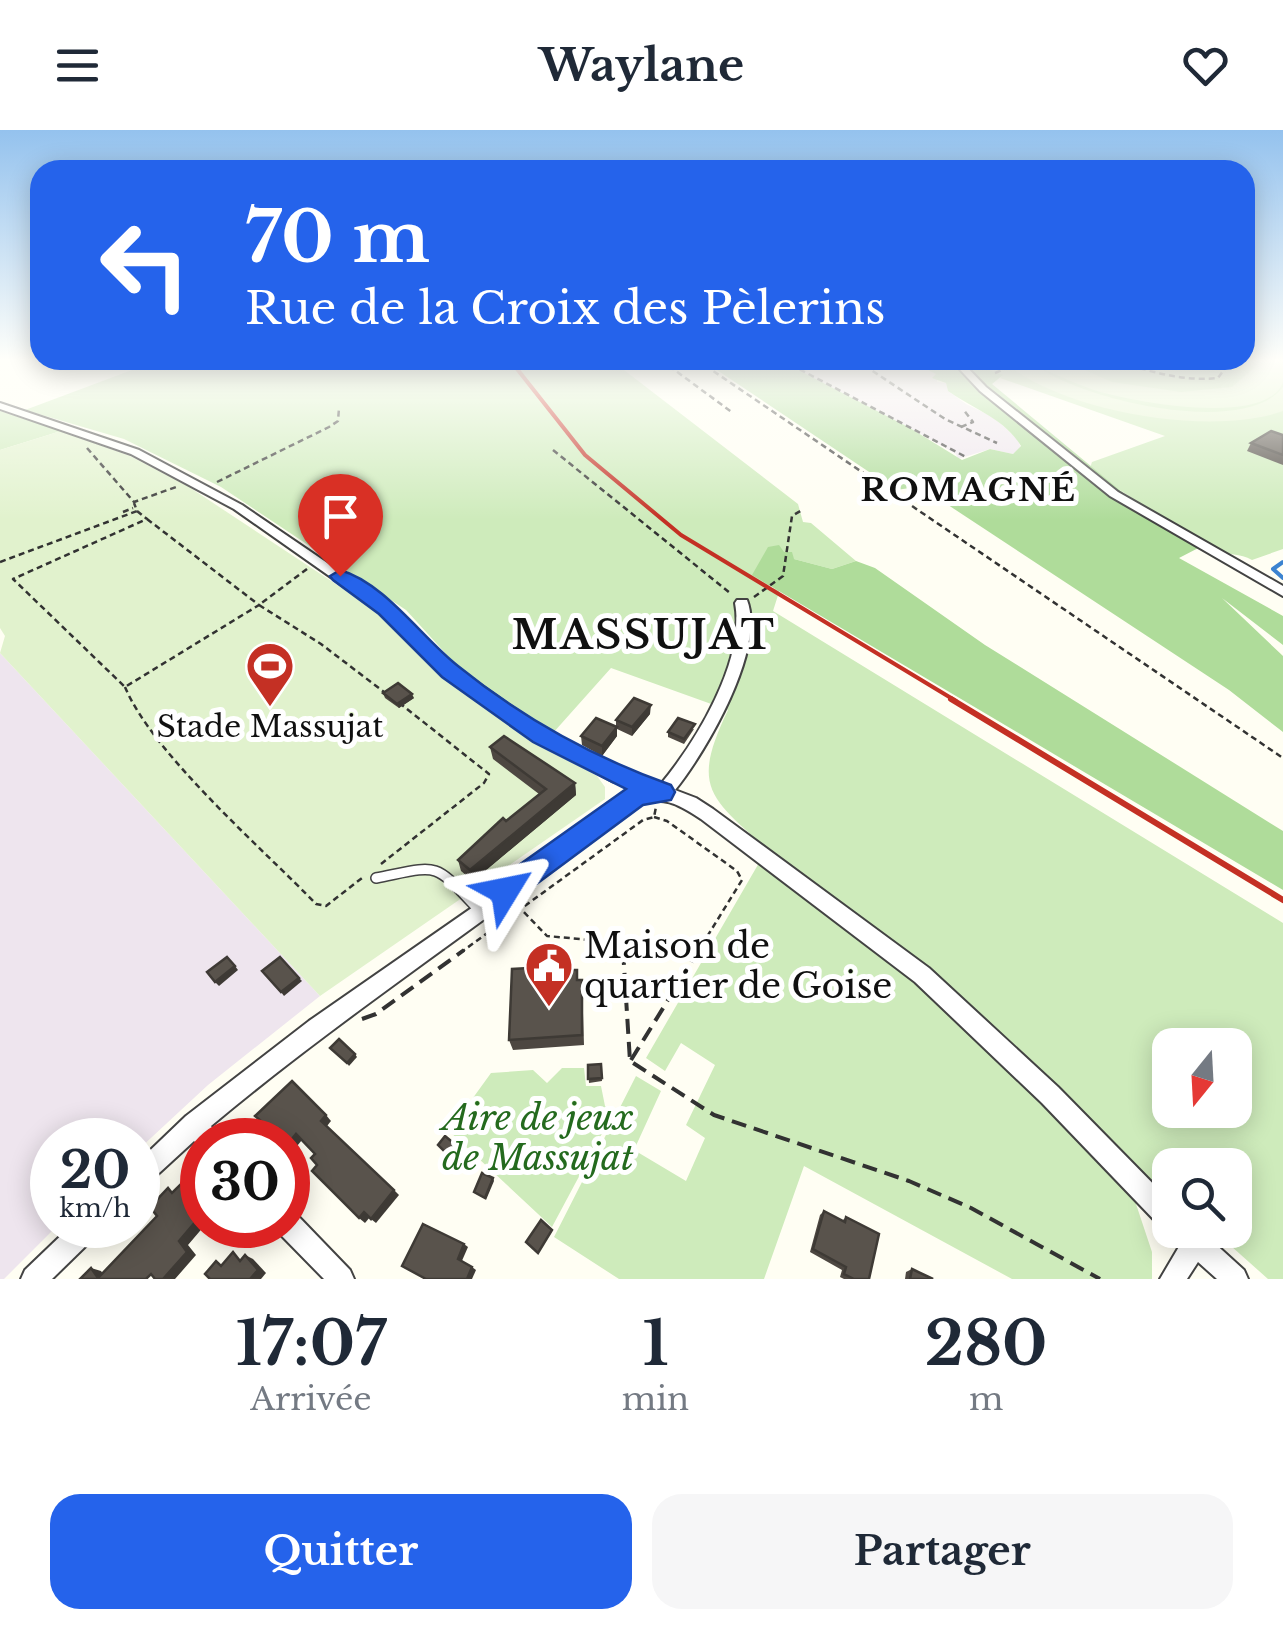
<!DOCTYPE html>
<html lang="fr">
<head>
<meta charset="utf-8">
<style>
	body { margin:0; font-family:"Libre Baskerville",serif; background:#f6f6f7; color:#1f2937; height:100vh; display:flex; flex-direction:column; font-size:38px; white-space:nowrap }
	* { box-sizing:border-box; margin:0 }
	p { font-size:32px; color:#747a83 }
	.icon { flex:none; width:55px; height:55px; fill:none; stroke:currentColor; stroke-width:2; stroke-linecap:round; stroke-linejoin:round }
	.map { position:relative; height:1149px; overflow:hidden }
	.side { display:flex; flex-direction:column; background:#fff; flex:1 }
	.side>* { flex:none }
	.guide { position:absolute; left:30px; top:30px; width:1225px; height:210px; border-radius:30px; box-shadow:0 5px 25px #0003; background:#2563eb; color:#fff; overflow:hidden }
	.needle { width:65px; rotate:198deg }
	.fabs { position:absolute; left:1152px; top:898px; display:grid; gap:20px }
	.fabs a { display:grid; place-items:center; width:100px; height:100px; border-radius:20px; background:#fff; box-shadow:0 5px 25px #0003; font-size:50px }
	.speed { position:absolute; left:30px; top:988px; display:flex; gap:20px; font-size:50px; font-weight:700; text-align:center }
	.speed>* { display:grid; place-content:center; width:130px; height:130px; border-radius:50%; background:#fff; box-shadow:0 5px 25px #0003; line-height:1 }
	.speed small { font-size:25px; font-weight:400 }
	.speed .limit { border:15px solid #d22; background:#fff; color:#111 }
	.pin { position:absolute; display:grid; place-items:center; width:85px; height:85px; color:#fff; margin:-102px -42px; border-radius:50% 50% 50% 0; rotate:-45deg; box-shadow:0 0 10px #0007 }
	.pin .icon { rotate:45deg }
	.me { position:absolute; width:110px; margin:-55px; rotate:55deg; stroke-linejoin:round; filter:drop-shadow(0 0 8px #0008) }
	.turn { display:flex; align-items:center; gap:35px; height:210px; padding:0 50px; font-size:45px }
	.turn .icon { width:130px; height:130px; stroke-width:2.5 }
	.turn b { display:block; font-size:70px; line-height:85px }
	.eta { display:flex; justify-content:space-evenly; align-items:center; height:170px; text-align:center }
	.eta b { font-size:60px; font-weight:800; line-height:70px }
	.primary-button { display:flex; gap:20px; margin-top:auto; padding:20px 50px }
	.primary-button a { flex:1; height:115px; border-radius:30px; background:#2563eb; color:#fff; font-size:40px; font-weight:800; line-height:115px; text-align:center }
	.primary-button a+a { background:#f6f6f7; color:#1f2937 }
	header { display:flex; justify-content:space-between; align-items:center; height:130px; padding:0 50px; background:#fff; font-size:45px; font-weight:800 }
	.map>svg:first-child { display:block }
	.industrial { fill:#eee5ee }
	.green { fill:#ceebbb; fill-rule:evenodd }
	.forest { fill:#afdc9a }
	.pitch { fill:#e1f2cd }
	.lines { fill:none; stroke-linecap:round; stroke-linejoin:round }
	.stream { stroke:#3c83d0; stroke-width:4 }
	.lane-casing { stroke:#434343; stroke-width:12 }
	.street-casing { stroke:#434343; stroke-width:4 }
	.path-far1 { stroke:#323232; stroke-width:2.5; stroke-dasharray:6 4; stroke-linecap:butt }
	.path { stroke:#323232; stroke-width:4; stroke-dasharray:15 8; stroke-linecap:butt }
	.lane { stroke:#fff; stroke-width:9 }
	.street { fill:#fff; fill-rule:evenodd }
	.rail-far1 { stroke:#c43024; stroke-width:4 }
	.rail { stroke:#c43024; stroke-width:6 }
	.wall { fill:#4d4741 }
	.shaded-wall { fill:#3e3a35 }
	.building { fill:#59534c; stroke:#3e3a35; stroke-width:2.5 }
	.route { fill:#2563eb; stroke:#184099; stroke-width:2.5 }
	.labels { text-anchor:middle; stroke-width:10; stroke-linejoin:round; paint-order:stroke }
	.poi-label { font-size:30px; fill:#101010; stroke:#fff }
	.far-district-label { font-size:32px; font-weight:bold; letter-spacing:2.5px; fill:#101010; stroke:#fff }
	.near-poi-label { font-size:35px; fill:#101010; stroke:#fff; text-anchor:start }
	.near-park-label { font-size:35px; font-style:italic; fill:#246a1e; stroke:#fff }
	.district-label { font-size:40px; font-weight:bold; letter-spacing:2.5px; fill:#101010; stroke:#fff }
</style>
</head>
<body>
<header><svg class="icon" aria-label="menu" viewBox="0 0 24 24"><path d="M4 6h16M4 12h16M4 18h16"/></svg>Waylane<svg class="icon" aria-label="heart" viewBox="0 0 24 24"><path d="M12 20l-8-8c-3-5 5-10 8-4 3-6 11-1 8 4z"/></svg></header>
<div class="map">
<svg width="1283" height="1149" viewBox="0 0 1283 1149">
	<rect width="100%" height="100%" fill="#fffef3"/>
	<!-- industrial -->
	<g class="industrial">
		<path d="M 779,230 L 925,230 L 928,240 L 937,244 L 937,252 L 946,253 L 948,261 L 966,274 L 995,288 L 1018,310 L 1021,319 L 1013,324 L 990,319 L 958,329 L 956,324 L 910,298 Z"/>
		<path d="M 0,523 L 320,866 L 208,955 L 138,1020 L 138,1010 L 52,1010 L 52,1095 L 58,1095 L 4,1149 L 0,1149 Z"/>
	</g>
	<!-- green -->
	<g class="green">
		<path d="M 1283,229 L 1283,419 L 1252,430 C 1240,423 1228,426 1216,419 C 1172,395 1130,369 1090,338 L 1092,332 L 1165,306 L 1000,248 L 1002,246 L 986,239 L 985,233 Z"/>
		<path d="M 118,230 L 611,230 L 798,374 L 803,392 L 811,393 L 856,431 L 832,439 L 794,429 L 760,434 L 771,458 L 780,459 L 773,481 L 1283,793 L 1283,1149 L 1268,1149 L 1213,1100 L 1235,1100 L 1235,1035 L 1170,1035 L 1170,1063 L 1153,1051 L 1136,1074 L 1152,1122 L 1152,1149 L 1012,1149 L 804,1036 L 764,1149 L 619,1149 L 554,1107 L 636,946 L 661,961 L 634,1020 L 686,1051 L 705,1008 L 686,995 L 715,935 L 681,913 L 665,941 L 646,928 L 767,719 C 709,667 691,657 728,580 L 611,538 L 553,603 L 458,537 L 406,480 L 221,357 L 124,309 L 25,280 L 132,240 ZM 1170,915 L 1235,915 L 1235,980 L 1170,980 Z"/>
		<path d="M 0,281 L 61,301 L 0,320 Z"/>
		<path d="M 562,938 L 584,938 L 586,956 L 601,956 L 605,976 L 614,981 L 552,1097 L 449,1001 L 491,943 L 533,940 L 547,953 Z"/>
	</g>
	<!-- forest -->
	<g class="forest">
		<path d="M 702,230 L 779,230 L 910,298 L 962,330 L 990,319 L 1013,324 L 1021,316 C 1004,288 973,279 948,261 L 946,253 L 932,248 L 936,244 L 928,240 L 925,230 L 987,230 L 987,239 L 1003,245 L 992,254 L 1133,371 L 1206,414 L 1179,428 L 1283,486 L 1283,515 L 1222,468 L 1283,526 L 1283,602 L 1229,560 L 936,367 L 910,358 L 896,360 Z"/>
		<path d="M 779,415 L 784,422 L 792,422 L 794,429 L 832,439 L 856,431 L 875,438 L 985,515 L 1283,701 L 1283,760 L 752,445 L 768,417 Z"/>
	</g>
	<!-- pitch -->
	<g class="pitch">
		<path d="M 1264,229 L 1283,229 C 1283,235 1283,246 1283,252 C 1267,298 1131,271 1097,261 C 1078,255 1058,245 1040,238 C 1085,270 1244,308 1283,257 L 1283,281 C 1211,307 1059,282 1002,230 L 1062,230 L 1112,252 L 1181,262 L 1232,257 Z"/>
		<path d="M 61,301 L 130,326 L 189,357 L 378,482 L 451,549 L 521,600 L 597,646 L 605,657 L 605,669 L 320,866 L 0,523 L 5,506 L 0,498 L 0,320 Z"/>
	</g>
	<g class="lines">
		<!-- stream -->
		<path class="stream" d="M 1283,432 L 1273,439 L 1283,448"/>
		<!-- lane casing -->
		<g class="lane-casing">
			<path id="lane" d="M 376,748 C 442,735 432,731 479,780"/>
		</g>
		<!-- street casing -->
		<g class="street-casing">
			<g id="street">
				<path d="M 951,230 L 960,230 L 986,257 L 1118,362 L 1283,456 L 1283,466 L 1110,366 L 980,261 Z"/>
				<path d="M 0,273 L 139,320 L 242,375 L 392,477 L 455,537 L 546,601 L 624,641 L 660,655 C 696,612 746,530 735,473 L 737,470 L 747,470 C 766,519 706,622 675,660 L 696,668 L 713,679 L 929,838 L 1058,957 L 1170,1071 L 1170,1100 L 1200,1100 L 1244,1140 L 1248,1149 L 1217,1149 L 1198,1132 L 1187,1149 L 1160,1149 L 1180,1115 L 1173,1109 L 1170,1100 L 1161,1097 L 1042,973 L 915,852 L 701,689 C 678,674 662,664 635,676 C 496,786 347,882 211,996 L 220,1010 L 202,1010 L 202,1019 L 194,1011 L 146,1055 L 138,1059 L 138,1032 L 186,986 L 309,891 L 499,759 L 623,666 L 638,660 L 612,651 L 536,609 L 445,545 L 382,483 L 234,379 L 131,324 L 0,279 Z"/>
				<path d="M 288,1082 L 297,1085 L 350,1140 L 354,1149 L 324,1149 L 279,1103 L 276,1095 L 288,1095 Z"/>
				<path d="M 72,1095 L 101,1095 L 98,1104 L 52,1149 L 21,1149 L 25,1140 Z"/>
			</g>
		</g>
		<!-- path-far1 -->
		<g class="path-far1">
			<path d="M 661,230 L 733,283"/>
			<path d="M 697,230 L 1283,628"/>
			<path d="M 782,230 L 966,327"/>
			<path d="M 856,230 L 945,289 L 997,313"/>
			<path d="M 1111,230 C 1147,240 1180,252 1218,248 L 1231,230"/>
			<path d="M 995,243 L 1026,230"/>
			<path d="M 961,297 L 973,292 L 963,279"/>
			<path d="M 87,318 L 134,372 L 176,357"/>
			<path d="M 553,320 L 730,463"/>
			<path d="M 217,352 L 329,297 L 338,291 L 339,278"/>
			<path d="M 137,381 L 147,389"/>
			<path d="M 123,382 L 133,378"/>
			<path d="M 147,389 L 259,475 L 125,557 L 13,449 Z"/>
			<path d="M 0,432 L 137,381 L 134,373"/>
			<path d="M 307,439 L 259,475 L 321,514 L 388,565"/>
			<path d="M 754,467 L 783,446 L 792,386 L 802,380"/>
			<path d="M 125,557 C 153,624 263,719 316,774 L 326,776 L 362,748"/>
			<path d="M 654,687 L 667,691 L 737,741 L 742,750 L 697,823"/>
			<path d="M 381,734 L 484,653 L 489,644 L 402,575"/>
			<path d="M 517,775 L 547,806 L 623,813 L 624,823"/>
			<path d="M 460,823 L 643,690 L 654,687 L 656,677"/>
		</g>
		<!-- path -->
		<g class="path">
			<path d="M 623,820 L 630,931 L 714,985 L 909,1051 L 971,1078 L 1100,1149"/>
			<path d="M 362,889 L 376,884 L 464,820"/>
			<path d="M 631,930 L 699,820"/>
		</g>
		<!-- lane -->
		<use href="#lane" class="lane"/>
		<!-- street -->
		<use href="#street" class="street"/>
		<!-- rail-far1 -->
		<path class="rail-far1" d="M 510,230 L 585,325 L 681,405 L 956,571"/>
		<!-- rail -->
		<path class="rail" d="M 951,569 L 1283,770"/>
	</g>
	<!-- wall -->
	<g class="wall">
		<path d="M 1283,305 L 1283,335 L 1247,321 L 1251,313 Z"/>
		<path d="M 383,563 L 414,568 L 399,578 L 385,568 Z"/>
		<path d="M 650,584 L 632,606 L 617,599 L 617,606 L 602,626 L 582,615 L 581,606 L 616,597 L 616,590 Z"/>
		<path d="M 694,599 L 684,614 L 668,607 L 668,602 Z"/>
		<path d="M 490,617 L 575,653 L 576,665 L 473,751 L 461,741 L 458,730 L 539,664 L 493,629 Z"/>
		<path d="M 565,836 L 566,840 L 577,840 L 578,850 L 582,850 L 584,915 L 513,920 L 509,910 Z"/>
		<path d="M 601,934 L 602,951 L 589,953 L 588,935 Z"/>
		<path d="M 824,1081 L 842,1091 L 846,1087 L 869,1149 L 844,1149 L 840,1147 L 842,1140 L 810,1122 L 820,1085 Z"/>
		<path d="M 912,1139 L 933,1149 L 905,1149 L 906,1142 Z"/>
	</g>
	<!-- shaded-wall -->
	<g class="shaded-wall">
		<path d="M 412,564 L 414,568 L 399,578 L 397,574 Z"/>
		<path d="M 651,575 L 650,584 L 632,606 L 632,597 Z"/>
		<path d="M 617,597 L 617,606 L 602,626 L 602,616 Z"/>
		<path d="M 575,653 L 576,665 L 473,751 L 470,740 Z"/>
		<path d="M 235,836 L 238,840 L 219,856 L 215,852 Z"/>
		<path d="M 299,848 L 302,851 L 284,866 L 281,862 Z"/>
		<path d="M 355,924 L 357,927 L 349,936 L 347,933 Z"/>
		<path d="M 326,985 L 331,991 L 327,996 L 321,991 Z"/>
		<path d="M 279,999 L 286,1004 L 281,1010 L 269,1010 Z"/>
		<path d="M 296,1004 L 302,1010 L 297,1016 L 291,1010 Z"/>
		<path d="M 493,1048 L 494,1051 L 486,1070 L 485,1068 Z"/>
		<path d="M 182,1053 L 190,1058 L 202,1071 L 202,1076 Z"/>
		<path d="M 394,1060 L 399,1065 L 376,1093 L 371,1089 Z"/>
		<path d="M 364,1082 L 370,1087 L 365,1093 L 359,1088 Z"/>
		<path d="M 202,1084 L 202,1095 L 205,1095 L 188,1115 L 196,1125 L 175,1149 L 163,1149 L 179,1111 Z"/>
		<path d="M 464,1114 L 468,1117 L 461,1133 L 458,1129 Z"/>
		<path d="M 245,1125 L 253,1129 L 266,1143 L 261,1149 L 250,1149 Z"/>
		<path d="M 472,1137 L 476,1140 L 472,1149 L 467,1149 Z"/>
		<path d="M 91,1138 L 101,1141 L 107,1149 L 98,1148 Z"/>
	</g>
	<!-- building -->
	<g class="building">
		<path d="M 1271,301 L 1283,305 L 1283,325 L 1251,313 Z"/>
		<path d="M 398,553 L 412,564 L 397,574 L 383,563 Z"/>
		<path d="M 634,568 L 651,575 L 632,597 L 616,590 Z"/>
		<path d="M 596,588 L 617,597 L 602,616 L 581,606 Z"/>
		<path d="M 678,588 L 695,594 L 684,609 L 668,602 Z"/>
		<path d="M 504,606 L 575,653 L 470,740 L 458,730 L 503,688 L 506,691 L 546,659 L 490,617 Z"/>
		<path d="M 227,827 L 235,836 L 215,852 L 207,842 Z"/>
		<path d="M 280,827 L 299,848 L 281,862 L 262,841 Z"/>
		<path d="M 565,836 L 565,840 L 577,840 L 577,850 L 582,850 L 582,905 L 509,910 L 512,839 Z"/>
		<path d="M 339,909 L 355,924 L 347,933 L 330,918 Z"/>
		<path d="M 601,934 L 602,948 L 588,949 L 588,935 Z"/>
		<path d="M 292,951 L 326,985 L 321,991 L 394,1060 L 371,1089 L 364,1082 L 359,1088 L 312,1041 L 317,1035 L 311,1028 L 315,1024 L 296,1004 L 291,1010 L 279,999 L 269,1010 L 256,996 L 261,991 L 255,986 Z"/>
		<path d="M 445,1006 L 467,1024 L 460,1037 L 438,1015 Z"/>
		<path d="M 482,1043 L 493,1048 L 485,1068 L 474,1062 Z"/>
		<path d="M 182,1053 L 202,1076 L 202,1084 L 179,1111 L 187,1122 L 163,1149 L 155,1149 L 151,1144 L 146,1149 L 80,1149 L 91,1138 L 98,1148 L 157,1086 L 150,1077 L 168,1058 L 172,1063 Z"/>
		<path d="M 824,1081 L 845,1092 L 846,1087 L 879,1104 L 869,1149 L 854,1149 L 844,1144 L 846,1137 L 813,1119 Z"/>
		<path d="M 541,1090 L 552,1100 L 538,1123 L 526,1112 Z"/>
		<path d="M 423,1094 L 464,1114 L 458,1129 L 472,1137 L 467,1149 L 426,1149 L 402,1136 Z"/>
		<path d="M 233,1122 L 240,1131 L 245,1125 L 258,1140 L 250,1149 L 210,1149 L 205,1144 L 216,1131 L 221,1136 Z"/>
		<path d="M 912,1139 L 933,1149 L 910,1149 Z"/>
	</g>
	<!-- sky -->
	<linearGradient id="sky" x2="0" y2="1"><stop stop-color="#94c2ee"/><stop offset="0.59" stop-color="#fffffa"/><stop offset="1" stop-color="#fffffa" stop-opacity="0"/></linearGradient>
	<rect width="1283" height="390" fill="url(#sky)"/>
	<!-- route -->
	<path class="route" d="M 340,440 C 385,453 422,508 458,536 C 521,587 595,628 671,655 L 675,662 L 671,670 L 643,675 L 515,770 L 505,774 L 495,770 L 491,761 L 495,752 L 626,659 L 533,612 L 442,547 L 379,484 L 333,450 L 330,446 Z"/>
	<!-- icons -->
	<defs>
		<g id="stadium-pin" transform="scale(2.5)"><path d="M0 17L-7.5 6A9.5 9.5 0 1 1 7.5 6Z" fill="#c43024" stroke="#fff"/><path d="M0-5a6.5 5 0 1 0 0 10a6.5 5 0 1 0 0-10ZM-3.5-1.8h7v3.6h-7Z" fill="#fff"/></g>
		<g id="civic-pin" transform="scale(2.5)"><path d="M0 17L-7.5 6A9.5 9.5 0 1 1 7.5 6Z" fill="#c43024" stroke="#fff"/><path d="M-.6-6.5H3V-4.5H.6V-3L4-1V1h2V6H-6V1h2V-1L-.6-3ZM-1.2 2.5V6h2.4V2.5Z" fill="#fff"/></g>
	</defs>
	<g fill-rule="evenodd">
		<use href="#stadium-pin" x="270" y="536"/>
		<use href="#civic-pin" x="549" y="836"/>
	</g>
	<g class="labels">
		<!-- poi labels -->
		<g class="poi-label">
			<text x="270" y="607">Stade Massujat</text>
		</g>
		<!-- far-district labels -->
		<g class="far-district-label">
			<text x="969" y="371">ROMAGNÉ</text>
		</g>
		<!-- near-poi labels -->
		<g class="near-poi-label">
			<text x="584" y="828">Maison de<tspan x="584" dy="40">quartier de Goise</tspan></text>
		</g>
		<!-- near-park labels -->
		<g class="near-park-label">
			<text x="538" y="1000">Aire de jeux<tspan x="538" dy="40">de Massujat</tspan></text>
		</g>
		<!-- district labels -->
		<g class="district-label">
			<text x="644" y="519">MASSUJAT</text>
		</g>
	</g>
</svg>
<div class="fabs">
<a><svg class="needle" viewBox="-14 -14 28 28"><path d="M0-13l5 13h-10z" fill="#e53935"/><path d="M0 13l5-13h-10z" fill="#747a83"/></svg></a>
<a><svg class="icon" aria-label="search" viewBox="0 0 24 24"><circle cx="10" cy="10" r="6"/><path d="M15 15l6 6"/></svg></a>
</div>
<div class="speed"><div>20<small>km/h</small></div><div class="limit">30</div></div>
<div class="pin" style="left:340px;top:446px;background:#d93025"><svg class="icon" aria-label="arrive" viewBox="0 0 24 24"><path d="M6 21V4h12l-3 4 3 4H6"/></svg></div>
<svg class="me" style="left:505px;top:761px" viewBox="-20 -20 40 40"><path d="M0-17L14 15 0 8-14 15z" fill="#2563eb" stroke="#fff" stroke-width="4"/></svg>
<div class="guide">
<div class="turn"><svg class="icon" aria-label="left" viewBox="0 0 24 24"><path d="M17 20v-9H6M10 6l-5 5 5 5"/></svg><div><b>70 m</b>Rue de la Croix des Pèlerins</div></div>
</div>
</div>
<section class="side">
<div class="eta">
<div><b>17:07</b><p>Arrivée</p></div>
<div><b>1</b><p>min</p></div>
<div><b>280</b><p>m</p></div>
</div>
<div class="primary-button"><a>Quitter</a><a>Partager</a></div>
</section>
</body>
</html>
